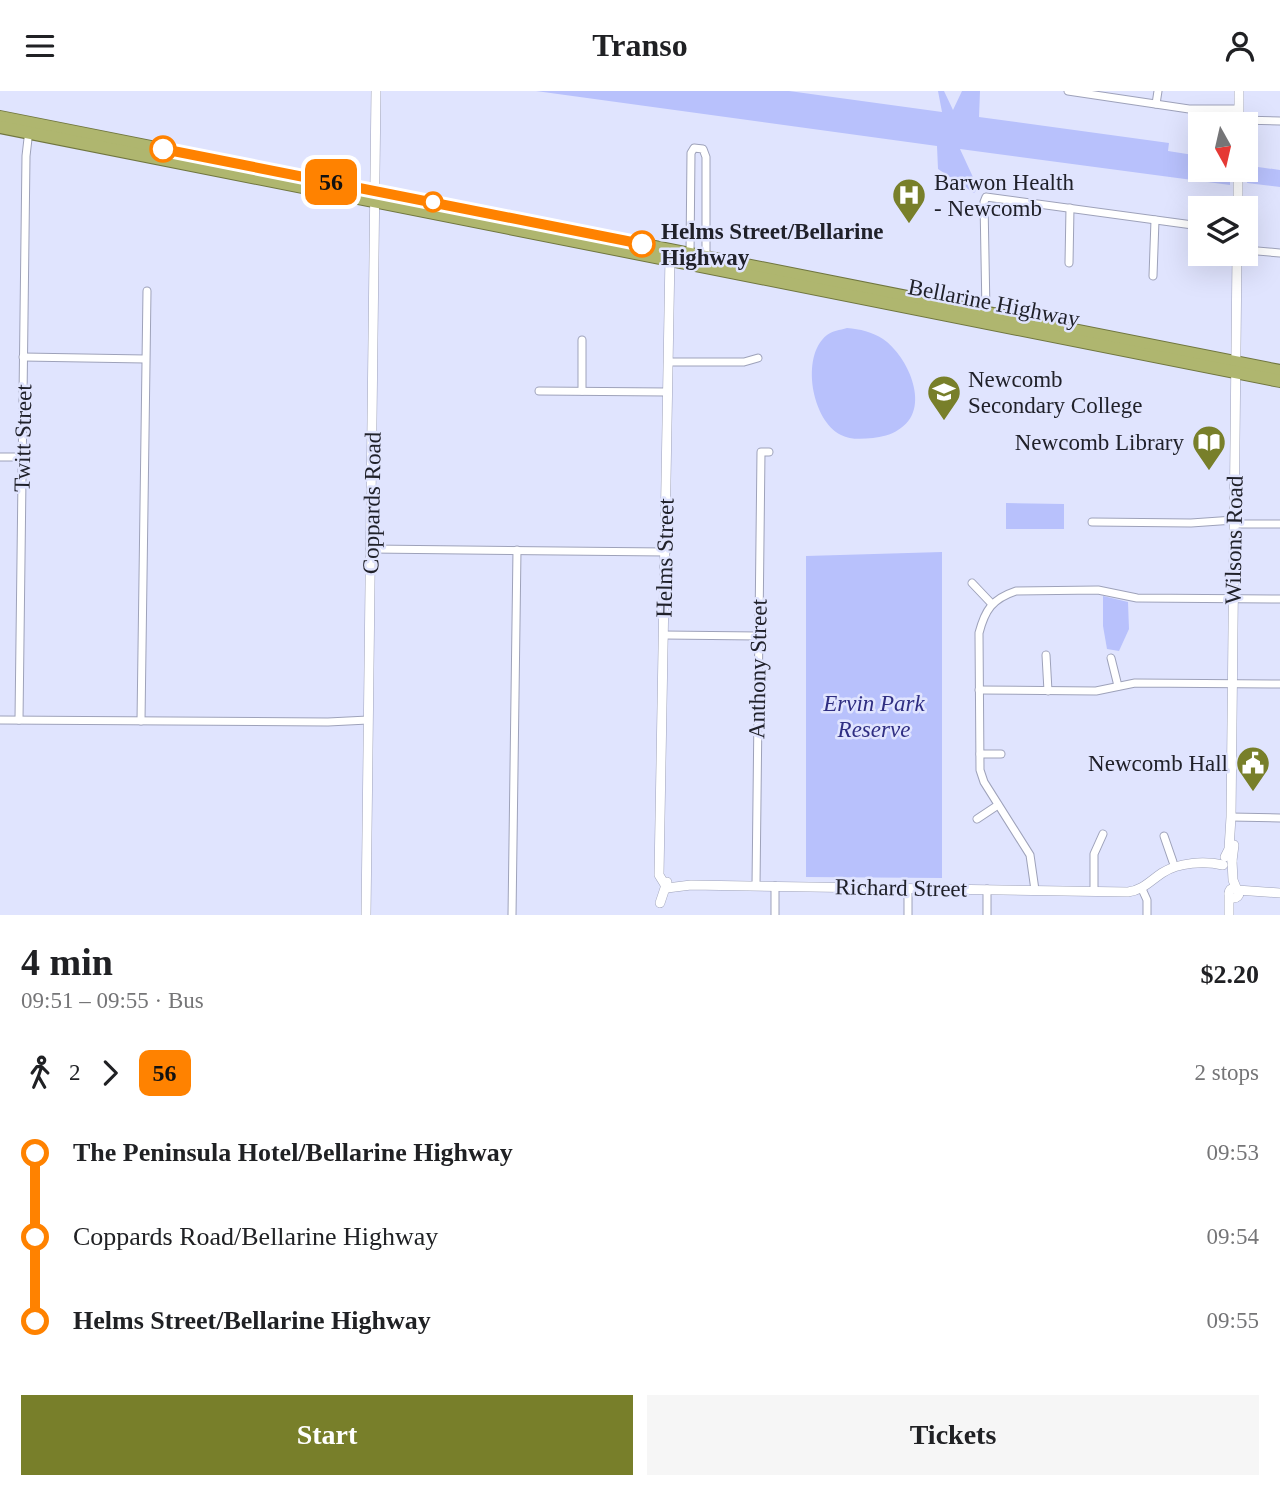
<!DOCTYPE html>
<meta charset="utf-8">
<style>
body{margin:0;font-family:"Times New Roman",serif;background:#f6f6f6;color:#202124;height:100vh;display:flex;flex-direction:column;font-size:26px;white-space:nowrap}
*{box-sizing:border-box;margin:0}
p{font-size:23px;color:#757577}
.icon{flex:none;width:38px;height:38px;fill:none;stroke:currentColor;stroke-width:2;stroke-linecap:round;stroke-linejoin:round}
.map{position:relative;height:824px;overflow:hidden}
.side{display:flex;flex-direction:column;background:#fff;flex:1}
.side>*{flex:none}
.badge{padding:0 14px;border-radius:10px;font-size:24px;line-height:46px}
.needle{width:46px;rotate:172deg}
.tools{position:absolute;left:1188px;top:21px;display:grid;gap:14px}
.tools a{display:grid;place-items:center;width:70px;height:70px;border-radius:0px;background:#fff;box-shadow:0 7px 28px #0002;font-size:35px}
.map>.badge{position:absolute;translate:-50% -50%;box-shadow:0 0 0 4px #fff}
.legs{display:flex;align-items:center;gap:10px;height:77px;padding:0 21px;font-size:23px}
.legs p{margin-inline-start:auto}
.overview{display:flex;align-items:center;justify-content:space-between;height:119px;padding:0 21px}
h1{font-size:38px;font-weight:600;line-height:52px}
.primary-button{display:flex;gap:14px;margin-top:auto;padding:14px 21px}
.primary-button a{flex:1;height:80px;border-radius:0px;background:#787f2a;color:#fff;font-size:28px;font-weight:600;line-height:80px;text-align:center}
.primary-button a+a{background:#f6f6f6;color:#202124}
ul{padding:0 21px;list-style:none}
li{display:flex;align-items:center;gap:24px;height:84px;font-size:26px}
li i{display:grid;place-items:center;width:10px;height:100%;margin:0 9px;background:currentColor}
li i::after{content:'';width:18px;height:18px;margin:-9px;border:5px solid;border-radius:50%;background:#fff}
li p{margin-inline-start:auto}
li:first-child i{background:linear-gradient(#0000 50%,currentColor 0)}
li:last-child i{background:linear-gradient(currentColor 50%,#0000 0)}
header{display:flex;justify-content:space-between;align-items:center;height:91px;padding:0 21px;background:#fff;font-size:32px;font-weight:600}
.map>svg:first-child{display:block}
.green{fill:#b8c1fc}
.lines{fill:none;stroke-linecap:round;stroke-linejoin:round}
.minor-casing{stroke:#9ea2ba;stroke-width:9}
.tertiary-casing{stroke:#9ea2ba;stroke-width:10}
.trunk-casing{stroke:#70763f;stroke-width:14}
.minor{stroke:#fff;stroke-width:7}
.tertiary{stroke:#fff;stroke-width:9}
.trunk{stroke:#afb66f;stroke-width:12}
.line-1-casing{stroke:#fff;stroke-width:16}
.line-1{stroke:#ff8200;stroke-width:10}
.stop-1-dot{fill:#fff;stroke:#ff8200;stroke-width:3.5}
.labels{text-anchor:middle;dominant-baseline:central;stroke-width:5;stroke-linejoin:round;paint-order:stroke}
.poi-label{font-size:23px;fill:#20212a;stroke:#e0e4fe;text-anchor:start}
.stop-label{font-size:23px;font-weight:bold;fill:#20212a;stroke:#e0e4fe;text-anchor:start}
.street-label{font-size:23px;fill:#20212a;stroke:#e0e4fe}
.park-label{font-size:23px;font-style:italic;fill:#2f2e82;stroke:#e0e4fe}
</style>
<header><svg class="icon" aria-label="menu" viewBox="0 0 24 24"><path d="M4 6h16M4 12h16M4 18h16"/></svg>Transo<svg class="icon" aria-label="person" viewBox="0 0 24 24"><circle cx="12" cy="8" r="4"/><path d="M4 21q1-7 8-7t8 7"/></svg></header>
<div class="map">
<svg width="1280" height="824" viewBox="0 0 1280 824">
<rect width="100%" height="100%" fill="#e0e4fe"/>
<g class="green">
<polygon points="536,0 789,0 942,21 938,0 944,0 953,19 962,0 980,0 979,26 1169,52 1168,60 1200,65 1200,79 1230,79 1230,94 960,58 978,97 974,102 938,78 937,55"/>
<polygon points="1251,75 1280,79 1280,96 1247,92"/>
<path d="M847 237C860 238 872 241 883 248 908 265 933 319 898 339 891 344 881 346 873 347 862 348 850 349 841 344 812 330 800 265 827 244 832 240 840 239 847 237Z"/>
<polygon points="1006,412 1064,413 1064,438 1006,438"/>
<polygon points="942,461 942,787 806,786 806,465"/>
<polygon points="1103,505 1128,511 1129,538 1119,560 1107,558 1103,535"/>
</g>
<g class="lines">
<g class="minor-casing">
<g id="minor">
<polyline points="1068,0 1189,18 1238,18"/>
<polyline points="1156,13 1158,0"/>
<polyline points="1239,29 1280,30"/>
<polyline points="1246,159 1280,162"/>
<polyline points="690,163 691,62 694,57 703,58 706,66 706,166"/>
<polyline points="1069,172 1070,117"/>
<polyline points="1153,185 1155,129"/>
<polyline points="986,221 984,111 986,106 1200,135"/>
<polyline points="23,266 145,268"/>
<polyline points="668,271 744,271 758,267"/>
<polyline points="539,300 667,301"/>
<polyline points="582,300 582,249"/>
<polyline points="0,366 22,366"/>
<polyline points="1092,431 1191,432 1234,429"/>
<polyline points="1234,433 1280,433"/>
<polyline points="371,458 666,461"/>
<polyline points="972,492 991,512"/>
<polyline points="664,544 758,545"/>
<polyline points="1046,564 1048,600"/>
<polyline points="1111,567 1118,595"/>
<polyline points="979,599 1096,600 1135,592 1280,593"/>
<polyline points="0,629 328,631 368,629"/>
<polyline points="19,629 26,65 29,39"/>
<polyline points="141,630 147,200"/>
<polyline points="980,663 1001,663"/>
<polyline points="1231,726 1280,727"/>
<polyline points="977,728 998,714"/>
<polyline points="1164,745 1173,771"/>
<polyline points="756,795 761,361 769,361"/>
<polyline points="775,795 775,824"/>
<polyline points="987,798 987,824"/>
<polyline points="1142,798 1147,809 1147,824"/>
<path d="M1035 799 1030 764 984 691 980 679 979 542C985 519 992 508 1016 500L1098 499 1137 507 1280 508"/>
<polyline points="1094,799 1094,763 1103,743"/>
<polyline points="512,824 517,459"/>
<polyline points="908,824 908,798"/>
</g>
</g>
<g class="tertiary-casing">
<g id="tertiary">
<polyline points="1239,33 1239,0"/>
<polyline points="1238,117 1238,79"/>
<polyline points="1225,766 1229,758 1231,726 1237,163"/>
<polyline points="1232,770 1234,754"/>
<polyline points="1232,770 1233,789 1237,799"/>
<polyline points="667,797 659,784 670,164"/>
<path d="M667 797 691 794 1128 801C1143 799 1150 790 1162 782 1179 771 1205 770 1223 774"/>
<circle cx="1234" cy="802" r="5"/>
<polyline points="1237,799 1280,802"/>
<polyline points="660,812 667,791"/>
<polyline points="366,824 376,0"/>
<polyline points="1229,824 1229,803"/>
</g>
</g>
<g class="trunk-casing">
<g id="trunk">
<polyline points="0,26 1280,280"/>
<polyline points="0,36 1280,290"/>
</g>
</g>
<use href="#minor" class="minor"/>
<use href="#tertiary" class="tertiary"/>
<use href="#trunk" class="trunk"/>
</g>
<g class="lines">
<g class="line-1-casing">
<polyline id="line-1" points="163,58 642,153"/>
</g>
<use href="#line-1" class="line-1"/>
</g>
<defs>
<g id="hospital-pin" transform="scale(1.75)"><path d="M0 17L-7.5 6A9.5 9.5 0 1 1 7.5 6Z" fill="#787f2a" stroke="#e0e4fe"/><path d="M-5-5h3v3.5h4V-5h3V5h-3V1.5h-4V5h-3Z" fill="#fff"/></g>
<g id="school-pin" transform="scale(1.75)"><path d="M0 17L-7.5 6A9.5 9.5 0 1 1 7.5 6Z" fill="#787f2a" stroke="#e0e4fe"/><path d="M0-5L7-2L0 1L-7-2ZM-4 1L0 2.5L4 1V4Q0 6-4 4Z" fill="#fff"/></g>
<g id="library-pin" transform="scale(1.75)"><path d="M0 17L-7.5 6A9.5 9.5 0 1 1 7.5 6Z" fill="#787f2a" stroke="#e0e4fe"/><path d="M-6-4Q-3-5.5-.7-3.5V5Q-3 3-6 4ZM6-4Q3-5.5 .7-3.5V5Q3 3 6 4Z" fill="#fff"/></g>
<g id="civic-pin" transform="scale(1.75)"><path d="M0 17L-7.5 6A9.5 9.5 0 1 1 7.5 6Z" fill="#787f2a" stroke="#e0e4fe"/><path d="M-.6-6.5H3V-4.5H.6V-3L4-1V1h2V6H-6V1h2V-1L-.6-3ZM-1.2 2.5V6h2.4V2.5Z" fill="#fff"/></g>
</defs>
<g fill-rule="evenodd">
<use href="#hospital-pin" x="909" y="104"/>
<use href="#school-pin" x="944" y="301"/>
<use href="#library-pin" x="1209" y="351"/>
<use href="#civic-pin" x="1253" y="672"/>
</g>
<g class="stop-1-dot">
<circle cx="163" cy="58" r="12"/>
<circle cx="433" cy="111" r="9"/>
<circle cx="642" cy="153" r="12"/>
</g>
<g class="labels">
<g class="poi-label">
<text x="934" y="91">Barwon Health<tspan x="934" dy="26">- Newcomb</tspan></text>
<text x="968" y="288">Newcomb<tspan x="968" dy="26">Secondary College</tspan></text>
<text x="1184" y="351" text-anchor="end">Newcomb Library</text>
<text x="1228" y="672" text-anchor="end">Newcomb Hall</text>
</g>
<g class="stop-label">
<text x="661" y="140">Helms Street/Bellarine<tspan x="661" dy="26">Highway</tspan></text>
</g>
<g class="street-label">
<text transform="translate(994 212) rotate(11)">Bellarine Highway</text>
<text transform="translate(23 347) rotate(-89)">Twitt Street</text>
<text transform="translate(372 412) rotate(-89)">Coppards Road</text>
<text transform="translate(1234 449) rotate(-89)">Wilsons Road</text>
<text transform="translate(665 467) rotate(-89)">Helms Street</text>
<text transform="translate(758 578) rotate(-89)">Anthony Street</text>
<text transform="translate(901 797) rotate(1)">Richard Street</text>
</g>
<g class="park-label">
<text x="874" y="612">Ervin Park<tspan x="874" dy="26">Reserve</tspan></text>
</g>
</g>
</svg>
<div class="tools">
<a><svg class="needle" viewBox="-14 -14 28 28"><path d="M0-13l5 13h-10z" fill="#e53935"/><path d="M0 13l5-13h-10z" fill="#757577"/></svg></a>
<a><svg class="icon" aria-label="layers" viewBox="0 0 24 24"><path d="M12 4l9 5-9 5-9-5zM3 14l9 5 9-5"/></svg></a>
</div>
<b class="badge" style="left:331px;top:91px;background:#ff8200;color:#111">56</b>
</div>
<section class="side">
<div class="overview"><div><h1>4 min</h1><p>09:51 – 09:55 · Bus</p></div><b>$2.20</b></div>
<div class="legs"><svg class="icon" aria-label="walk" viewBox="0 0 24 24"><circle cx="13" cy="4" r="2"/><path d="M13 8l-2 6 4 7M11 14l-3 7M7 12l3-4h3l4 4"/></svg>2<svg class="icon" aria-label="forward" viewBox="0 0 24 24"><path d="M9 5l7 7-7 7"/></svg><b class="badge" style="background:#ff8200;color:#111">56</b><p>2 stops</p></div>
<ul>
<li><i style="color:#ff8200"></i><b>The Peninsula Hotel/Bellarine Highway</b><p>09:53</p></li>
<li><i style="color:#ff8200"></i><span>Coppards Road/Bellarine Highway</span><p>09:54</p></li>
<li><i style="color:#ff8200"></i><b>Helms Street/Bellarine Highway</b><p>09:55</p></li>
</ul>
<div class="primary-button"><a>Start</a><a>Tickets</a></div>
</section>
